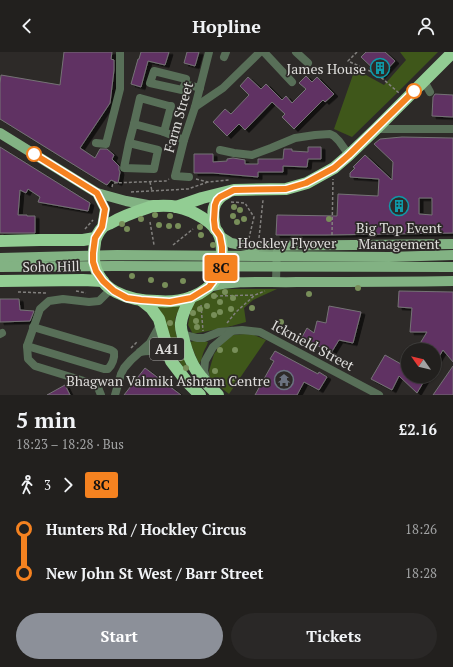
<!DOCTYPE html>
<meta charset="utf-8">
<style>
body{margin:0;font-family:"PT Serif",serif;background:#2a2827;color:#f1f3f6;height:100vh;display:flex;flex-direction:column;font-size:15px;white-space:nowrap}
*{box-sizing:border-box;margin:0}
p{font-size:13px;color:#a2a3a4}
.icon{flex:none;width:22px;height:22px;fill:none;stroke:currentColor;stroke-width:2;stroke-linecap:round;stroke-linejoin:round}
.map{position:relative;height:343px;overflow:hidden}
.details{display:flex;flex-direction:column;background:#22201e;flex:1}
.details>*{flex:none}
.badge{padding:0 8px;border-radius:3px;font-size:14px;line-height:26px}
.needle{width:26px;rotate:304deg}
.controls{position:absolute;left:401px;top:291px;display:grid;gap:8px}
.controls a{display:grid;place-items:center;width:40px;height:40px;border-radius:50%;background:#22201e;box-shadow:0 1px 3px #0004,0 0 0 1px #3f3e3c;font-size:20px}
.map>.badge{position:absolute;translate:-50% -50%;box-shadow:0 0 0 2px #fff}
.legs{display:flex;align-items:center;gap:6px;height:44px;padding:0 16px;font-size:13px}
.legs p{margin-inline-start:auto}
.head{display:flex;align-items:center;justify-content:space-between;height:68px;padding:0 16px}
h1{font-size:22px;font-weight:600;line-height:30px}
.button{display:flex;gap:8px;margin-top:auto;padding:8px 16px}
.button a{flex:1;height:46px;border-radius:24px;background:#8c9099;color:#fff;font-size:16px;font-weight:600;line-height:46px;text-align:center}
.button a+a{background:#2a2827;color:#f1f3f6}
ul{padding:0 16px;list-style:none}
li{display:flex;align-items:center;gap:14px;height:44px;font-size:15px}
li i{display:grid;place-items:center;width:6px;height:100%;margin:0 5px;background:currentColor}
li i::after{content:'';width:10px;height:10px;margin:-5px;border:3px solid;border-radius:50%;background:#22201e}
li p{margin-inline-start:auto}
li:first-child i{background:linear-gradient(#0000 50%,currentColor 0)}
li:last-child i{background:linear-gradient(currentColor 50%,#0000 0)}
header{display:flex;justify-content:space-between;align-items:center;height:52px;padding:0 16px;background:#22201e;font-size:18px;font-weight:600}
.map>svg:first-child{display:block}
.green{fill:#3f571a}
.building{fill:#613164;stroke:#757375;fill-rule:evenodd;filter:url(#shadow)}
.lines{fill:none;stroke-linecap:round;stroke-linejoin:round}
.path{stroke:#82807e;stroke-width:1.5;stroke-dasharray:3 2;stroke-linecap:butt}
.minor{stroke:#586f58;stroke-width:8}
.major{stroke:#82b283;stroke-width:10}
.highway{stroke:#92cd93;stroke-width:12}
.tree{fill:#788e59}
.line-1-casing{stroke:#fff;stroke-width:9}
.line-1{stroke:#f58220;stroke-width:6}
.stop-1-dot{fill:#fff;stroke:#f58220;stroke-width:2}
.labels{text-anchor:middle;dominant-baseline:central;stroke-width:3.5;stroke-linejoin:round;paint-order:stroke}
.shield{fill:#2d2a28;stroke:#a9a7a5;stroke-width:1}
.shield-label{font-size:13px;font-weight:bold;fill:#dedddb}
.poi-label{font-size:14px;fill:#dedddb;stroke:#2d2a28;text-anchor:end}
.street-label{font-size:14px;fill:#dedddb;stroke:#2d2a28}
</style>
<header><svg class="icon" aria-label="back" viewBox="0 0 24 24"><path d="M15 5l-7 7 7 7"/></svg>Hopline<svg class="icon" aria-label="person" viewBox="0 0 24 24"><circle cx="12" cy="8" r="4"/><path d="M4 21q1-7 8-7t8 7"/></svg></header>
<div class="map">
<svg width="453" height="343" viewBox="0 0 453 343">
<defs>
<filter id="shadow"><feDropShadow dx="4" dy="2.5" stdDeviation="0" flood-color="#0009"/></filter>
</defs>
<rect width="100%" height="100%" fill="#2d2a28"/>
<g class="green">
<polygon points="400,0 438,0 396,42 352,85 334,77 355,17 384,33 406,8"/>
<polygon points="221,237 277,237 253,248 244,256 246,270 228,275 193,282 188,273 191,256 197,247"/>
<path d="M182 252C180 257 176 262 175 267 173 281 183 304 188 318H185L173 299 158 255Z"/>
<polygon points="245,282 254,283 266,288 229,342 210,327 209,319 214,302 223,290 233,283"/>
<path d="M194 289H204L208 290C207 294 205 296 204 299 202 304 202 308 199 312L190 290Z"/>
</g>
<g class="building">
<polygon points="64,0 112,0 111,7 114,8 114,18 110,51 80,96 95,106 100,97 107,97 114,103 112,107 119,114 119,118 120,120 118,131 111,128 107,133 105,132 0,67 0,31 1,23 60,33"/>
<polygon points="141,0 169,0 165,13 148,9 141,35 131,32 138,7 139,7"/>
<polygon points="187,0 199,0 195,14 184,11"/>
<polygon points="366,0 385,0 395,9 381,24 361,5"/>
<polygon points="306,24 312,30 317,25 334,42 325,50 323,48 294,77 282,65 285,62 272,50 245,78 239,72 227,84 213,70 225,57 231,62 249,43 240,34 248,25 261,37 266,32 282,48 286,44 292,51 306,37 299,31"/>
<polygon points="435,42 453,43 453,65 432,64 433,45"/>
<path d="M402 85 453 86V181L325 183H276L277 163 337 164 338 142 378 144 379 127 350 125V121L355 116 353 115 365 103 392 128 393 110 374 92 380 87ZM419 146H432V163L419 162Z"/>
<polygon points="0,95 90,151 88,159 38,150 40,145 28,137 26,141 20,138 18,163 27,163 27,164 35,164 35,181 0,181"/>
<polygon points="308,95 321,95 321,107 308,107 307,115 283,114 283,120 258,120 258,125 213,121 194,121 194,102 213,102 213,110 227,109 227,107 233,106 245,108 245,112 258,112 258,107 283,107 284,97 292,97 292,99 308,100"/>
<polygon points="399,239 453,240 453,310 443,298 434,313 434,298 416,298 427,280 410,280 412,256 398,255"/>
<polygon points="0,247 19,247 20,258 34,259 30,269 0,270"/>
<polygon points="329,254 361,260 353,291 339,288 331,301 302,285 307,276 314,281 317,269 326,271"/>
<polygon points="275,299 318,322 319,320 327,325 319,338 304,330 297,343 255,343 274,309 270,307"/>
<polygon points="385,303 408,316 408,324 427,324 417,341 399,324 392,338 371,327"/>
<polygon points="453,314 453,343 433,343"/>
<polygon points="145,316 181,343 124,343"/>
<polygon points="65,333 70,343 47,343"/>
</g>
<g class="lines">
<g class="path">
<polyline points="357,0 348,9 372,20 383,27 399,41"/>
<polyline points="196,127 208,130 229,128"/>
<polyline points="150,130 152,139"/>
<polyline points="112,135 113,131 166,129 169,127"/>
<polyline points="131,140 188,137 208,130"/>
<polyline points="231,150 245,151 250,159 254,165 249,186"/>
<polyline points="150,170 154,193"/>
<polyline points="85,177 93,168"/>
<polyline points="332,183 333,127"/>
<polyline points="259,186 263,148"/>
<polyline points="173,193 193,177"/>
<polyline points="76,239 86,241"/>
<polyline points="18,240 46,241"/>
<polyline points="215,244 255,243"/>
<polyline points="201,253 203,279"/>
<polyline points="227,271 236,260 255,243 265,239"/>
<polyline points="131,296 137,290"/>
</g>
<g class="minor">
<polyline points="264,0 292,30"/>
<polyline points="296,0 308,11"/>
<polyline points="224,5 226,0"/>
<polyline points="424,29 430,40"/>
<polyline points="185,32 186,27 154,19 150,31 182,38 185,32 200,36"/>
<polyline points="195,55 223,36 260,0"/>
<polyline points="134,72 140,46 169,54 171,54 164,80"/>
<polyline points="376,77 453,77"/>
<polyline points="96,91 106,92 120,37 120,0"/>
<polyline points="129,91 158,98 154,117 124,116 129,91 134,72 164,80 184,88"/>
<polyline points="220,98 234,101 252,103 271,96 295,86 315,83 330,82 334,84 339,89 349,103"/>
<polyline points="189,125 175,124 184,88 195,55 209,0"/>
<polyline points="276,230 277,193"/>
<polyline points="0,282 2,281"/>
<polyline points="182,282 197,286 204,286 219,280 242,278 260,280 379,343"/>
<path d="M27 294 104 317H108C112 313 115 306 114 300L111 298 33 275"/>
<path d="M140 300C156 297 159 301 171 309"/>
<polyline points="207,329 204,319 205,309 213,295 232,279"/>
<polyline points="101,343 97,333 35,314 28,307 27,294 40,257 49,249 63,247 89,250 99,249 111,237"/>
<polyline points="115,343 121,322 124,316 131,308 150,291 160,273"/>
</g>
<g class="major">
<polyline points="0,81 97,141 126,149 153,154"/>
<polyline points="97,141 105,157 102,175"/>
<polyline points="220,184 231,191 247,194 453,192"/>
<polyline points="0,206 117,203 389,205 453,203"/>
<polyline points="0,215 114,214 453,215"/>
<path d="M209 235C238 227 268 231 297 230 349 230 401 230 453 229"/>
</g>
<g class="highway">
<path d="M153 154C160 154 169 153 177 155 192 158 215 170 220 185 222 191 222 197 222 203 222 210 222 218 218 224 205 245 180 251 157 249 142 249 129 247 116 240 112 238 109 236 106 233 94 220 92 208 95 191 95 186 99 179 103 175 105 173 108 172 111 171 124 163 138 159 153 154Z"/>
<polyline points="176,155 202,146 234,138 286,137 307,131 334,116 349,103 376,77 453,0"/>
<path d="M215 177C212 161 211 149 227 141"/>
<polyline points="0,189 40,188 83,188 95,186"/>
<polyline points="0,229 83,228 103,229"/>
<path d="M191 245C187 254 182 261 181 271 180 277 183 283 184 289 191 315 199 324 218 343"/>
<polyline points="141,248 151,256 159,267 171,309 187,330 200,343"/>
</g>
</g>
<g class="tree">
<circle cx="234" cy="155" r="3"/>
<circle cx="240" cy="158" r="3"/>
<circle cx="155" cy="163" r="3"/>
<circle cx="170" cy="164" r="3"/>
<circle cx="233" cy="164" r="3"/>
<circle cx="141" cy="167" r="3"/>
<circle cx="244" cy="167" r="3"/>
<circle cx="329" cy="167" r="3"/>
<circle cx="237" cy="170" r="3"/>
<circle cx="122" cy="172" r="3"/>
<circle cx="159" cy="173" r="3"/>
<circle cx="169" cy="174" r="3"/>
<circle cx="178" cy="174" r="3"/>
<circle cx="200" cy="175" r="3"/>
<circle cx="127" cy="177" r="3"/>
<circle cx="201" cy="183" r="3"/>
<circle cx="213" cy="193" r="3"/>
<circle cx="132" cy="224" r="3"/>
<circle cx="151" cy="228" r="3"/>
<circle cx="183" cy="229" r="3"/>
<circle cx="165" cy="233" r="3"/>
<circle cx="358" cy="236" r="3"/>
<circle cx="225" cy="240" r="3"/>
<circle cx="309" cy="242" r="3"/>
<circle cx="214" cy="244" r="3"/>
<circle cx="233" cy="246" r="3"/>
<circle cx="220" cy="250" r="3"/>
<circle cx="207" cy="254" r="3"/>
<circle cx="252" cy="256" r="3"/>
<circle cx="200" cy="257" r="3"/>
<circle cx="231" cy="257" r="3"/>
<circle cx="220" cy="260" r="3"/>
<circle cx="193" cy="261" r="3"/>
<circle cx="214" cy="263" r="3"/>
<circle cx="196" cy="269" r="3"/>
<circle cx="281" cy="270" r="3"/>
<circle cx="170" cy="271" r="3"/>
<circle cx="197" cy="275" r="3"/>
<circle cx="220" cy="298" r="3"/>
<circle cx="235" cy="298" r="3"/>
<circle cx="181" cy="306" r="3"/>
<circle cx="186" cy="316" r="3"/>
<circle cx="215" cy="319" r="3"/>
<circle cx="233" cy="326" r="3"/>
</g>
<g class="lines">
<g class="line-1-casing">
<polyline id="line-1" points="34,102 97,141 105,157 102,175 95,186 93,201 93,210 96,219 103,229 114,239 127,246 141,248 170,250 191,246 209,235 218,223 222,211 222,195 220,184 215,177 214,168 215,153 217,148 220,145 234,138 286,137 306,131 334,116 349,103 414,39"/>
</g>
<use href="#line-1" class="line-1"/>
</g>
<defs>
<g id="building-ring" transform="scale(1)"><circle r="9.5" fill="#2d2a28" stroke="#0f9aa8" stroke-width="1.5"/><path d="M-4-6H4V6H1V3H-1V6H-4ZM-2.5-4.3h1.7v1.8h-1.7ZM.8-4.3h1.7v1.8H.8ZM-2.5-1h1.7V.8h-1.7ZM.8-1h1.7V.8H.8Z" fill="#0f9aa8"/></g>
<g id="temple-ring" transform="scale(1)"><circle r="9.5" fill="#2d2a28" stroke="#6b7280" stroke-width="1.5"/><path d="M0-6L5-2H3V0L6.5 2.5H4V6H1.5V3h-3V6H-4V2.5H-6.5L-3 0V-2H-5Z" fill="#6b7280"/></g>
</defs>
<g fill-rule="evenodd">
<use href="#building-ring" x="380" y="16"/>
<use href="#building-ring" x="399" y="154"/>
<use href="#temple-ring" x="284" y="328"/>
</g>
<g class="stop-1-dot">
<circle cx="414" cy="39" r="7"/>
<circle cx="34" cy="102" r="7"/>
</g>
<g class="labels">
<rect class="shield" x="150" y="286" width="34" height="22" rx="3"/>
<g class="shield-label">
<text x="167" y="297">A41</text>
</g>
<g class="poi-label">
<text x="366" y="16">James House</text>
<text x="399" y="175" text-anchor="middle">Big Top Event<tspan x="399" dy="16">Management</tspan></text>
<text x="270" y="328">Bhagwan Valmiki Ashram Centre</text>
</g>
<g class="street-label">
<text transform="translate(178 65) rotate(-74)">Farm Street</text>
<text x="287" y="190">Hockley Flyover</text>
<text transform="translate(51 214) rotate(-1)">Soho Hill</text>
<text transform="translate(313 293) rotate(28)">Icknield Street</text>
</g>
</g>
</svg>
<div class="controls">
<a><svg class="needle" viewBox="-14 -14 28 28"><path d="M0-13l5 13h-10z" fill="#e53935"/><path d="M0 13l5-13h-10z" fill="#a2a3a4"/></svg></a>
</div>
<b class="badge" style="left:221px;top:216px;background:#f58220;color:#111">8C</b>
</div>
<section class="details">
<div class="head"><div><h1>5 min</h1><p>18:23 – 18:28 · Bus</p></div><b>£2.16</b></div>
<div class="legs"><svg class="icon" aria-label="walk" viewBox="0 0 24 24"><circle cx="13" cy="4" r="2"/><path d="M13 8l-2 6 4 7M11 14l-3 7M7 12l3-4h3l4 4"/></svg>3<svg class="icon" aria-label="forward" viewBox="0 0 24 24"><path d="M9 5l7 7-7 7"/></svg><b class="badge" style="background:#f58220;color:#111">8C</b></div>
<ul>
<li><i style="color:#f58220"></i><b>Hunters Rd / Hockley Circus</b><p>18:26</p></li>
<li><i style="color:#f58220"></i><b>New John St West / Barr Street</b><p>18:28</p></li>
</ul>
<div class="button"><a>Start</a><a>Tickets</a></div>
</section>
